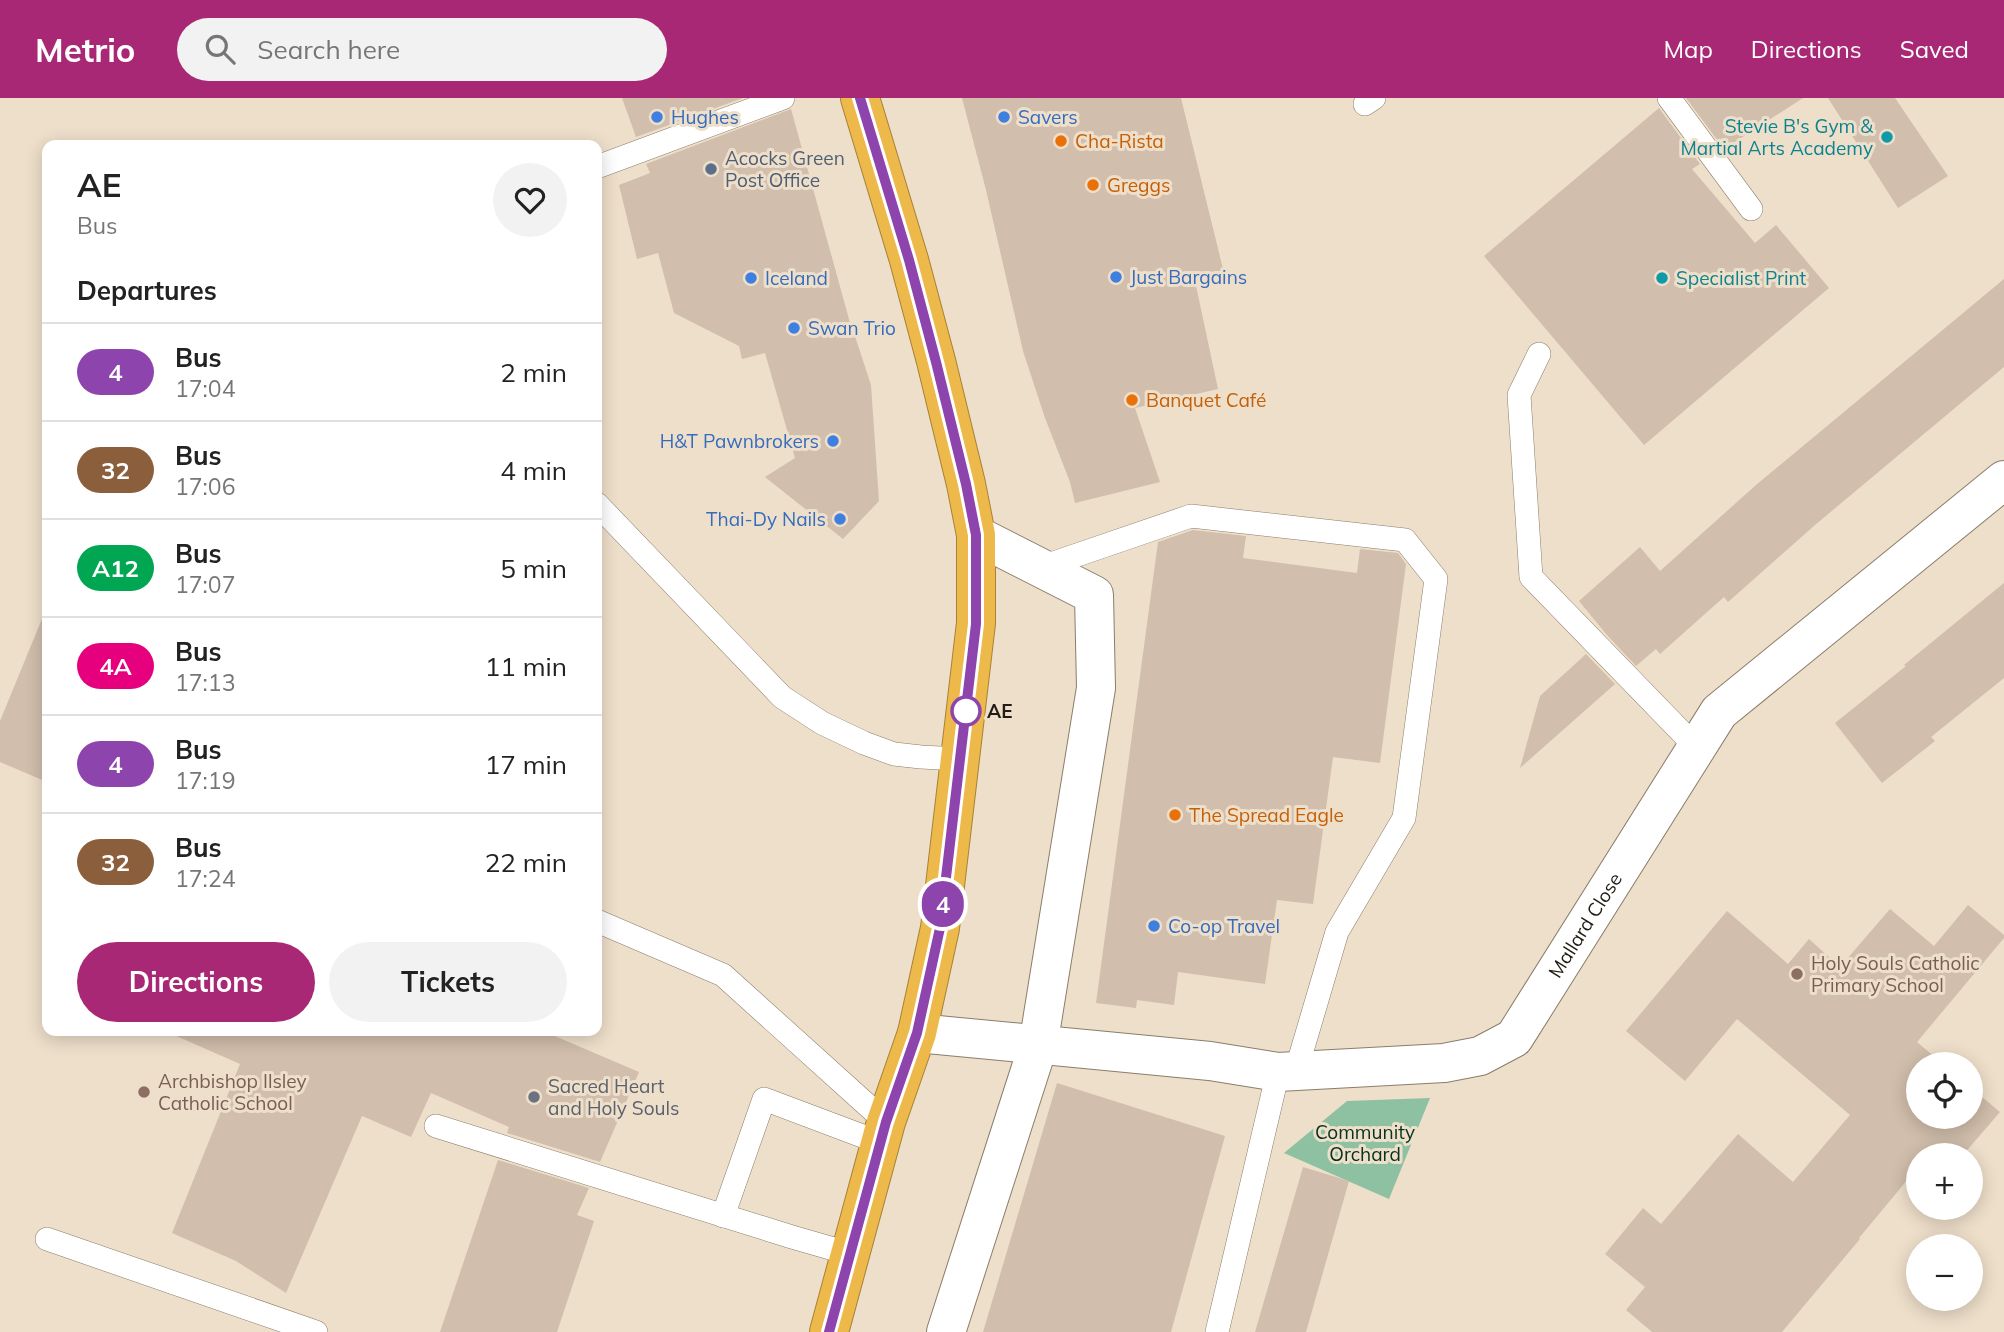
<!DOCTYPE html>
<meta charset="utf-8">
<style>
body{margin:0;font-family:Mulish,sans-serif;background:#f2f2f2;color:#222;height:100vh;display:flex;flex-direction:column;font-size:26px;white-space:nowrap}
*{box-sizing:border-box;margin:0}
p{font-size:23px;color:#767676}
.icon{flex:none;width:38px;height:38px;fill:none;stroke:currentColor;stroke-width:2;stroke-linecap:round;stroke-linejoin:round}
.map{position:relative;flex:1;overflow:hidden}
.details{position:absolute;left:42px;top:42px;width:560px;height:896px;display:flex;flex-direction:column;background:#fff;border-radius:14px;box-shadow:0 4px 18px #0003}
.details>*{flex:none}
.badge{padding:0 14px;border-radius:23px;font-size:24px;line-height:46px}
.controls{position:absolute;left:1906px;top:954px;display:grid;gap:14px}
.controls a{display:grid;place-items:center;width:77px;height:77px;border-radius:50%;background:#fff;box-shadow:0 4px 18px #0003;font-size:35px}
.map>.badge{position:absolute;translate:-50% -50%;box-shadow:0 0 0 4px #fff}
h2{padding:0 35px;font-size:26px;line-height:63px}
.round{display:grid;place-items:center;flex:none;width:74px;height:74px;border-radius:37px;background:#f2f2f2}
.headline{display:flex;align-items:center;justify-content:space-between;height:119px;padding:0 35px}
h1{font-size:33px;font-weight:700;line-height:52px}
.button{display:flex;gap:14px;margin-top:auto;padding:14px 35px}
.button a{flex:1;height:80px;border-radius:42px;background:#a92875;color:#fff;font-size:28px;font-weight:700;line-height:80px;text-align:center}
.button a+a{background:#f2f2f2;color:#222}
ul{padding:0;list-style:none}
li{display:flex;align-items:center;gap:21px;height:98px;padding:0 35px;border-top:2px solid #e0e0e0}
li div{flex:1}
li b{display:block;font-size:26px}
li em{font-style:normal}
li .badge{min-width:77px;font-weight:700;text-align:center}
header{display:flex;align-items:center;gap:42px;box-sizing:border-box;height:98px;padding:0 35px;background:#a92875;color:#fff}
header strong{font-size:33px}
nav{display:flex;gap:38px;margin-inline-start:auto;font-size:24px}
.search{width:490px;height:63px;background:#f2f2f2;display:flex;align-items:center;gap:18px;box-sizing:border-box;padding:0 24px;border-radius:38px;color:#767676;font-size:26px}
.map>svg:first-child{display:block}
.green{fill:#8ec1a2}
.building{fill:#d1beac}
.lines{fill:none;stroke-linecap:round;stroke-linejoin:round}
.lane-casing{stroke:#8a7d6a;stroke-width:24}
.street-casing{stroke:#8a7d6a;stroke-width:40}
.highway-casing{stroke:#a68237;stroke-width:40}
.lane{stroke:#fff;stroke-width:23}
.street{stroke:#fff;stroke-width:38}
.highway{stroke:#edb94a;stroke-width:38}
.line-casing{stroke:#fff;stroke-width:16}
.line{stroke:#8e44ad;stroke-width:10}
.shop-dot{fill:#3f7fe0;stroke:#eedfca;stroke-width:2.5}
.culture-dot{fill:#0f9aa8;stroke:#eedfca;stroke-width:2.5}
.food-dot{fill:#e8710a;stroke:#eedfca;stroke-width:2.5}
.service-dot{fill:#5c6f8a;stroke:#eedfca;stroke-width:2.5}
.stop-dot{fill:#fff;stroke:#8e44ad;stroke-width:3.5}
.education-dot{fill:#8d6e63;stroke:#eedfca;stroke-width:2.5}
.worship-dot{fill:#6b7280;stroke:#eedfca;stroke-width:2.5}
.labels{text-anchor:middle;dominant-baseline:central;stroke-width:6;stroke-linejoin:round;paint-order:stroke}
.shop-label{font-size:19px;fill:#366cbe;stroke:#eedfca;text-anchor:start}
.culture-label{font-size:19px;fill:#0d838f;stroke:#eedfca;text-anchor:end}
.food-label{font-size:19px;fill:#c56008;stroke:#eedfca;text-anchor:start}
.service-label{font-size:19px;fill:#4e5e75;stroke:#eedfca;text-anchor:start}
.stop-label{font-size:19px;font-weight:bold;fill:#211c14;stroke:#eedfca;text-anchor:start}
.street-label{font-size:19px;fill:#211c14;stroke:#eedfca}
.education-label{font-size:19px;fill:#785e54;stroke:#eedfca;text-anchor:start}
.worship-label{font-size:19px;fill:#5b616d;stroke:#eedfca;text-anchor:start}
.park-label{font-size:19px;fill:#07321d;stroke:#eedfca}
</style>
<header>
<strong>Metrio</strong>
<div class="search"><svg class="icon" aria-label="search" viewBox="0 0 24 24"><circle cx="10" cy="10" r="6"/><path d="M15 15l6 6"/></svg>Search here</div>
<nav><a>Map</a><a>Directions</a><a>Saved</a></nav>
</header>
<div class="map">
<svg width="2004" height="1234" viewBox="0 0 2004 1234">
<rect width="100%" height="100%" fill="#eedfca"/>
<polygon class="green" points="1430,1000 1389,1101 1284,1055 1347,1003"/>
<g class="building">
<polygon points="622,0 743,0 636,39"/>
<polygon points="962,0 1181,0 1224,175 1195,183 1218,291 1135,310 1160,384 1075,405 1070,384 1045,320 1023,253 986,92"/>
<polygon points="1686,0 1803,0 1724,51"/>
<polygon points="1828,0 1895,0 1948,78 1898,110"/>
<polygon points="1659,10 1700,66 1692,71 1755,145 1776,127 1829,190 1644,347 1484,158"/>
<polygon points="791,11 852,232 853,232 871,287 879,403 843,441 765,379 795,360 765,255 742,261 739,248 674,215 658,155 637,161 619,87 650,75 646,66"/>
<polygon points="2004,181 2004,269 1815,427 1728,504 1724,499 1660,556 1656,551 1636,568 1607,537 1579,503 1640,449 1660,473 1756,387"/>
<polygon points="1193,432 1246,438 1243,460 1357,475 1360,451 1398,455 1406,466 1380,665 1333,659 1313,806 1277,802 1265,886 1178,874 1174,907 1137,902 1136,910 1096,905 1158,444"/>
<polygon points="2004,485 2004,580 1931,639 1935,643 1882,685 1835,625 1906,568 1904,567"/>
<polygon points="46,511 47,511 47,684 0,664 0,623"/>
<polygon points="1586,556 1615,586 1520,670 1540,598"/>
<polygon points="1968,807 2004,837 2004,840 1917,944 1943,966 1918,966 1918,1018 1970,1018 1970,989 2000,1014 1963,1057 1918,1057 1918,1069 1859,1140 1860,1141 1782,1234 1652,1234 1626,1212 1645,1189 1605,1156 1643,1110 1661,1126 1738,1036 1793,1084 1850,1017 1737,921 1685,983 1626,933 1727,813 1788,866 1809,841 1840,869 1890,811 1934,848"/>
<polygon points="165,933 543,933 639,974 600,1064 507,1035 509,1029 431,995 411,1039 362,1018 286,1195 236,1163 172,1135 240,966"/>
<polygon points="1057,985 1225,1038 1171,1234 983,1234"/>
<polygon points="498,1062 589,1090 577,1117 594,1123 557,1234 440,1234"/>
<polygon points="1303,1069 1349,1083 1306,1234 1255,1234"/>
</g>
<g class="lines">
<g class="lane-casing">
<g id="lane">
<polyline points="1669,0 1751,111"/>
<polyline points="1365,6 1374,0"/>
<polyline points="597,69 783,0"/>
<polyline points="1539,256 1519,297 1531,479 1697,650"/>
<polyline points="597,406 782,599 822,625 864,645 894,656 921,659 960,661"/>
<polyline points="1042,469 1191,418 1405,442 1436,481 1404,720 1337,834 1296,973"/>
<polyline points="597,823 723,877 886,1024"/>
<polyline points="436,1028 792,1139 851,1156"/>
<polyline points="723,1118 764,1001 881,1045"/>
<polyline points="47,1141 316,1234"/>
<polyline points="1217,1234 1278,974"/>
</g>
</g>
<g class="street-casing">
<g id="street">
<path id="s1" d="M917 935 1210 963 1278 974 1444 965 1480 958 1514 940 1719 614 2004 382"/>
<polyline points="946,1234 1038,948 1096,590 1094,497 976,437"/>
</g>
</g>
<g class="highway-casing">
<polyline id="highway" points="829,1234 886,1024 917,935 940,830 976,525 976,437 966,386 936,263 909,162 860,0"/>
</g>
<use href="#lane" class="lane"/>
<use href="#street" class="street"/>
<use href="#highway" class="highway"/>
</g>
<g class="lines">
<g class="line-casing">
<polyline id="line" points="829,1234 886,1024 917,935 940,830 976,526 976,437 966,386 936,264 909,162 860,0"/>
</g>
<use href="#line" class="line"/>
</g>
<g class="shop-dot">
<circle cx="657" cy="19" r="7"/>
<circle cx="1004" cy="19" r="7"/>
<circle cx="1116" cy="179" r="7"/>
<circle cx="751" cy="180" r="7"/>
<circle cx="794" cy="230" r="7"/>
<circle cx="833" cy="343" r="7"/>
<circle cx="840" cy="421" r="7"/>
<circle cx="1154" cy="828" r="7"/>
</g>
<g class="culture-dot">
<circle cx="1887" cy="39" r="7"/>
<circle cx="1662" cy="180" r="7"/>
</g>
<g class="food-dot">
<circle cx="1061" cy="43" r="7"/>
<circle cx="1093" cy="87" r="7"/>
<circle cx="1132" cy="302" r="7"/>
<circle cx="1175" cy="717" r="7"/>
</g>
<circle class="service-dot" cx="711" cy="71" r="7"/>
<circle class="stop-dot" cx="966" cy="613" r="14"/>
<g class="education-dot">
<circle cx="1797" cy="876" r="7"/>
<circle cx="144" cy="994" r="7"/>
</g>
<circle class="worship-dot" cx="534" cy="999" r="7"/>
<g class="labels">
<g class="shop-label">
<text x="671" y="19">Hughes</text>
<text x="1018" y="19">Savers</text>
<text x="1130" y="179">Just Bargains</text>
<text x="765" y="180">Iceland</text>
<text x="808" y="230">Swan Trio</text>
<text x="819" y="343" text-anchor="end">H&amp;T Pawnbrokers</text>
<text x="826" y="421" text-anchor="end">Thai-Dy Nails</text>
<text x="1168" y="828">Co-op Travel</text>
</g>
<g class="culture-label">
<text x="1873" y="28">Stevie B's Gym &amp;<tspan x="1873" dy="22">Martial Arts Academy</tspan></text>
<text x="1676" y="180" text-anchor="start">Specialist Print</text>
</g>
<g class="food-label">
<text x="1075" y="43">Cha-Rista</text>
<text x="1107" y="87">Greggs</text>
<text x="1146" y="302">Banquet Café</text>
<text x="1189" y="717">The Spread Eagle</text>
</g>
<g class="service-label">
<text x="725" y="60">Acocks Green<tspan x="725" dy="22">Post Office</tspan></text>
</g>
<g class="stop-label">
<text x="987" y="613">AE</text>
</g>
<g class="street-label">
<text stroke="none"><textPath href="#s1" startOffset="738">Mallard Close</textPath></text>
</g>
<g class="education-label">
<text x="1811" y="865">Holy Souls Catholic<tspan x="1811" dy="22">Primary School</tspan></text>
<text x="158" y="983">Archbishop Ilsley<tspan x="158" dy="22">Catholic School</tspan></text>
</g>
<g class="worship-label">
<text x="548" y="988">Sacred Heart<tspan x="548" dy="22">and Holy Souls</tspan></text>
</g>
<g class="park-label">
<text x="1365" y="1034">Community<tspan x="1365" dy="22">Orchard</tspan></text>
</g>
</g>
</svg>
<div class="controls">
<a><svg class="icon" aria-label="locate" viewBox="0 0 24 24"><circle cx="12" cy="12" r="6"/><path d="M12 2v4M12 18v4M2 12h4M18 12h4"/></svg></a>
<a>+</a>
<a>−</a>
</div>
<b class="badge" style="left:943px;top:806px;background:#8e44ad;color:#fff">4</b>
<section class="details">
<div class="headline"><div><h1>AE</h1><p>Bus</p></div><a class="round"><svg class="icon" aria-label="heart" viewBox="0 0 24 24"><path d="M12 20l-8-8c-3-5 5-10 8-4 3-6 11-1 8 4z"/></svg></a></div>
<h2>Departures</h2>
<ul>
<li><span class="badge" style="background:#8e44ad;color:#fff">4</span><div><b>Bus</b><p>17:04</p></div><em>2 min</em></li>
<li><span class="badge" style="background:#8b5e3c;color:#fff">32</span><div><b>Bus</b><p>17:06</p></div><em>4 min</em></li>
<li><span class="badge" style="background:#00a651;color:#fff">A12</span><div><b>Bus</b><p>17:07</p></div><em>5 min</em></li>
<li><span class="badge" style="background:#e6007e;color:#fff">4A</span><div><b>Bus</b><p>17:13</p></div><em>11 min</em></li>
<li><span class="badge" style="background:#8e44ad;color:#fff">4</span><div><b>Bus</b><p>17:19</p></div><em>17 min</em></li>
<li><span class="badge" style="background:#8b5e3c;color:#fff">32</span><div><b>Bus</b><p>17:24</p></div><em>22 min</em></li>
</ul>
<div class="button"><a>Directions</a><a>Tickets</a></div>
</section>
</div>
